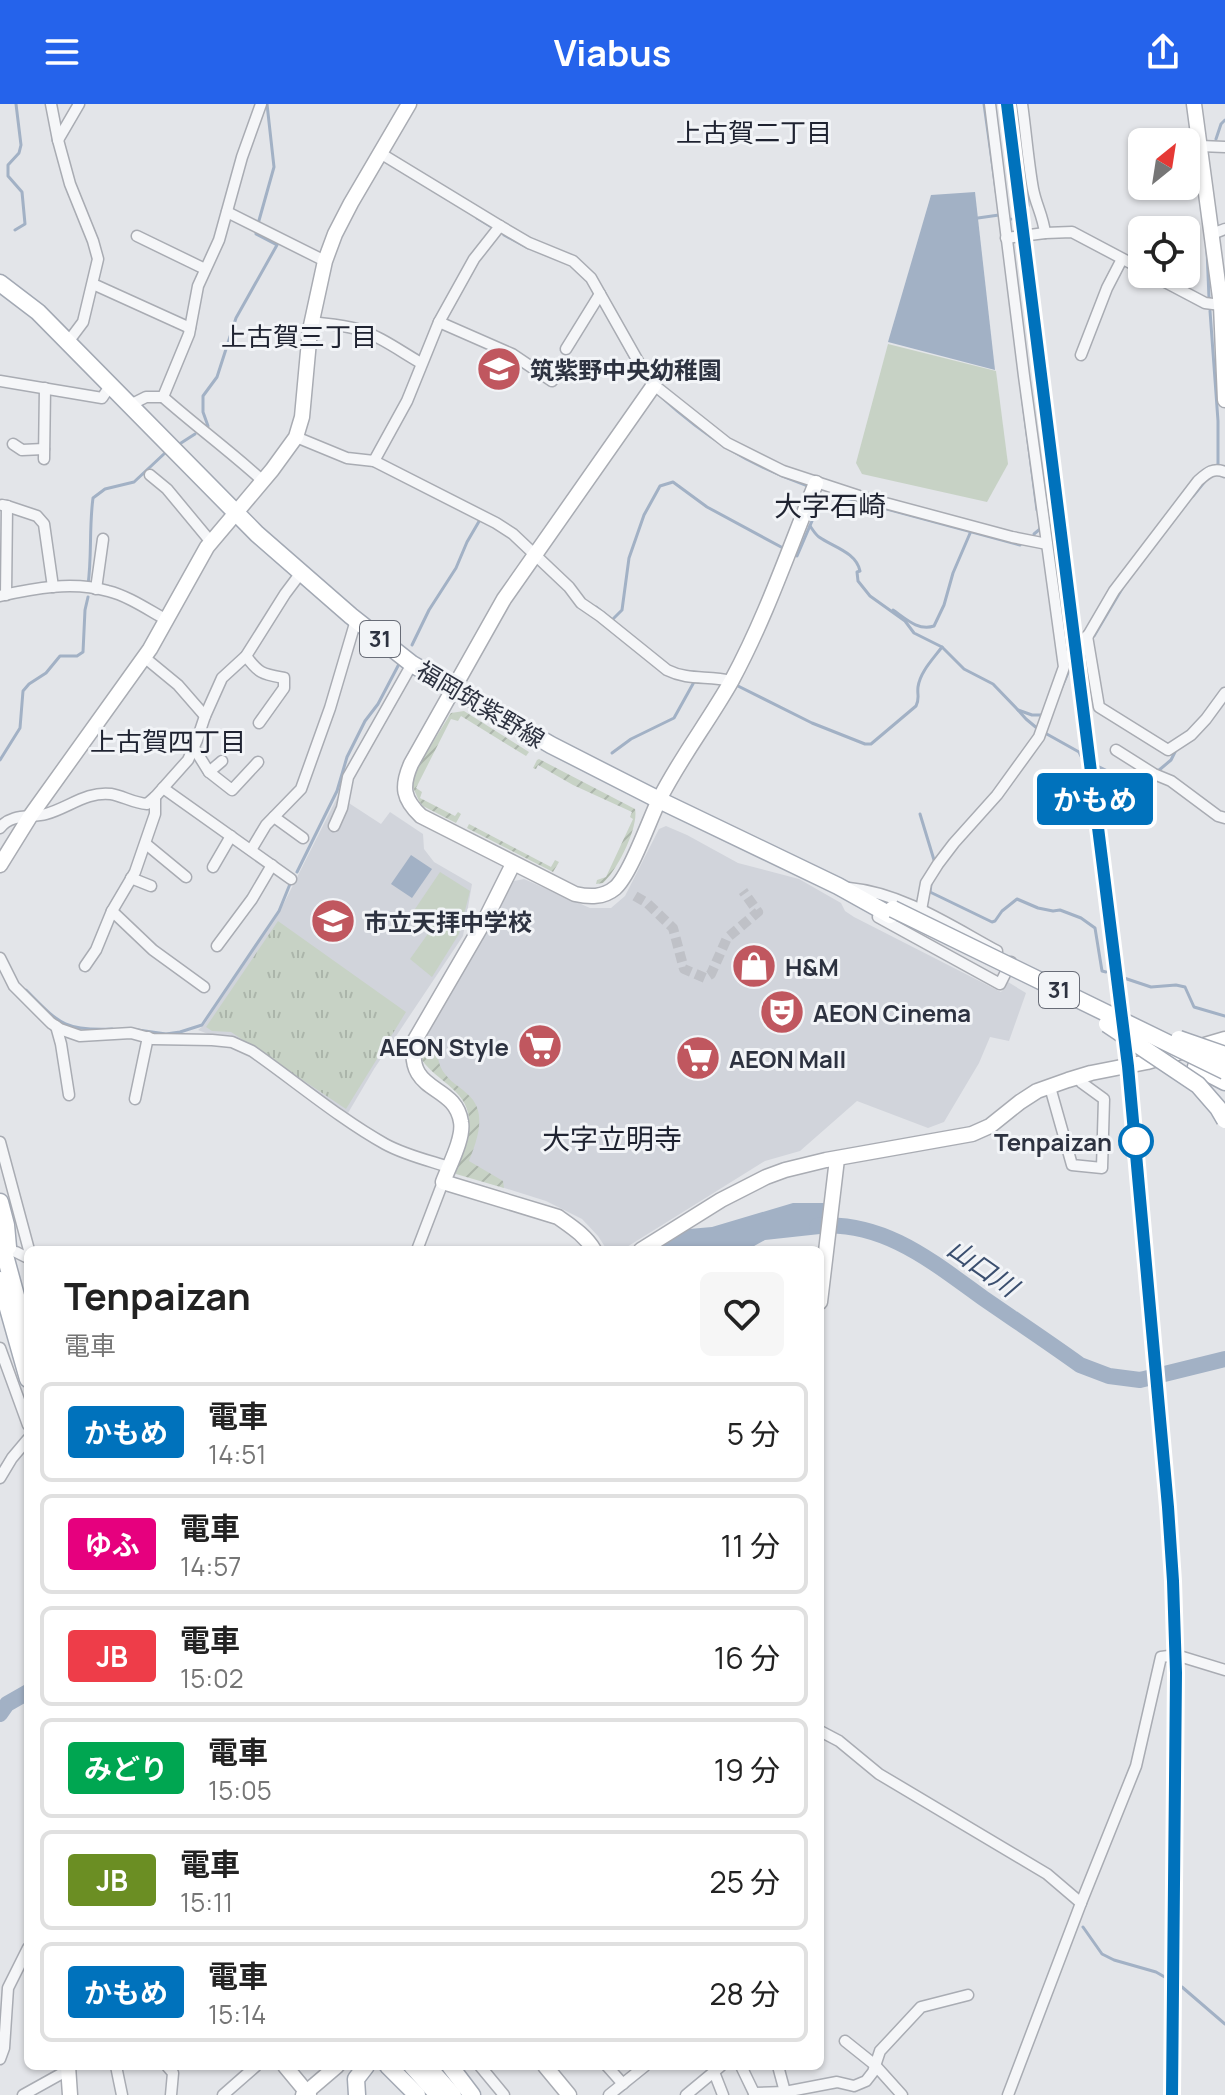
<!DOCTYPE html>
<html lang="ja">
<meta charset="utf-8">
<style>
body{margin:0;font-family:Manrope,"Noto Sans JP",sans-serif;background:#f6f6f6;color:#222;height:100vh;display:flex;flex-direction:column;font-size:30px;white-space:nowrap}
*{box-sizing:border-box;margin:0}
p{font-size:26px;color:#767676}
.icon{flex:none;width:44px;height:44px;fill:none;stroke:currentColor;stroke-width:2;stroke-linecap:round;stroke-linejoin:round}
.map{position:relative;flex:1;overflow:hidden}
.drawer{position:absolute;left:24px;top:1142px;width:800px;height:824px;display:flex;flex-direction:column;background:#fff;border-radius:12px;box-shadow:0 2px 6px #0004}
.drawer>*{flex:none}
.badge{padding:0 16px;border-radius:6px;font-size:28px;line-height:52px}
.needle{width:52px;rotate:30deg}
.tools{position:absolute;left:1128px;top:24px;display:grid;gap:16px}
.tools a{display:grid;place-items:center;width:72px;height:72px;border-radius:12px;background:#fff;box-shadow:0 2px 6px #0004;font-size:40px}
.map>.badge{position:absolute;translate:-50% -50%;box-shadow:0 0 0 4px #fff}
.round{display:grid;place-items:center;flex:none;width:84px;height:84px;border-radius:12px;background:#f6f6f6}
.summary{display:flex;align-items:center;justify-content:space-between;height:136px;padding:0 40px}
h1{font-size:38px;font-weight:700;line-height:60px}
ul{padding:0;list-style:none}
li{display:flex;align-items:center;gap:24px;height:100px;margin:0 16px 12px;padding:0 24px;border:4px solid #e0e0e0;border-radius:12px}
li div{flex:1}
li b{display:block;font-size:30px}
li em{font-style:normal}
li .badge{min-width:88px;font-weight:700;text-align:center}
header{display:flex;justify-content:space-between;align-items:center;height:104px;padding:0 40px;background:#2563eb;color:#fff;font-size:36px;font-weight:700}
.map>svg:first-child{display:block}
.built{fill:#d1d4db}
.grass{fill:url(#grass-tufts)}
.garden{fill:url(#garden-furrows)}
.pitch{fill:#c7d2c5}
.water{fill:#a2b1c5}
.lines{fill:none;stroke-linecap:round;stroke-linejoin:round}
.stream{stroke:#a2b1c5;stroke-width:3}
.river{stroke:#a2b1c5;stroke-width:16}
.street-tunnel{stroke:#bfc1c7;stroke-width:10;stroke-dasharray:10 5;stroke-linecap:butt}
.street-casing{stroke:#a9acb3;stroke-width:13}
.secondary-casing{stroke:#a9acb3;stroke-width:17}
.primary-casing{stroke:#a3a9b4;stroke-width:19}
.street{stroke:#f5f6f8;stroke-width:10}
.secondary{stroke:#fff;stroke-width:14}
.primary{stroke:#fff;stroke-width:16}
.rail-casing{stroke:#7e8491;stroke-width:6}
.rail{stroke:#f2f4f7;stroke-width:3;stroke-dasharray:9;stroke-linecap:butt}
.primary-bridge-casing{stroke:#a3a9b4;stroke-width:19;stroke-linecap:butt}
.primary-bridge{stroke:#fff;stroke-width:16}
.line-casing{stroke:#fff;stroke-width:18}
.line{stroke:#0072bc;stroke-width:12}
.stop-dot{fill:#fff;stroke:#0072bc;stroke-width:4}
.labels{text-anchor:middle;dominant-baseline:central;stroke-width:6;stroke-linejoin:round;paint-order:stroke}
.shield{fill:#f2f4f7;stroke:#686c77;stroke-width:2}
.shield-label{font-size:22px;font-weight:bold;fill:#2d3240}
.poi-label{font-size:24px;font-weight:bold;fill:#2d3240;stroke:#f2f4f7;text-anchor:start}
.street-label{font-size:24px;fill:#2d3240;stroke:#f2f4f7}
.stop-label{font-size:24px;font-weight:bold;fill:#2d3240;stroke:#f2f4f7;text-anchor:end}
.neighbourhood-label{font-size:26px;fill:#1f2331;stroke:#f2f4f7}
.water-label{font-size:26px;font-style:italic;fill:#3b4f6f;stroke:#f2f4f7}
.quarter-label{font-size:28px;fill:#1f2331;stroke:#f2f4f7}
</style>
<header><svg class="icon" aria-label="menu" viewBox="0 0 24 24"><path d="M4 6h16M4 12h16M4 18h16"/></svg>Viabus<svg class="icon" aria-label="share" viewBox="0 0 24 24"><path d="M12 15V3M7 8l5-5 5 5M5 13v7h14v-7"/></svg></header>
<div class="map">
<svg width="1225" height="1991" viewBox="0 0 1225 1991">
<defs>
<pattern id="grass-tufts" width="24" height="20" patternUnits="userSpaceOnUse" patternTransform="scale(2)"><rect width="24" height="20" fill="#c7d2c5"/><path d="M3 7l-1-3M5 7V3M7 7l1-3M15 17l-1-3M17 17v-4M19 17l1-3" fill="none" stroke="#abb5aa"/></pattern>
<pattern id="garden-furrows" width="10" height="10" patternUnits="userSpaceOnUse" patternTransform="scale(2)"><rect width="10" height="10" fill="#c7d2c5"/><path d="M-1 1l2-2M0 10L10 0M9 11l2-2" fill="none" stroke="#abb5aa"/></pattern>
</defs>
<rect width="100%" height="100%" fill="#e3e5e9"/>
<g class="built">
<polygon points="338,692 381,720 390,708 423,730 424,745 434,758 472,780 463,832 374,965 348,1009 230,931 208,930 198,926 204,921 281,805"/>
<polygon points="666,722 687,731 738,759 799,775 841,799 845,807 854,813 1001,888 1008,878 1026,889 1009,937 990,933 979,959 944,1018 928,1024 857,997 800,1047 765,1057 622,1146 607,1146 598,1132 582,1115 546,1097 460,1070 470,1028 471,1014 462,990 442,973 425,934 514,777 524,775 590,804 611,804 625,792 659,725"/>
</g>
<polygon class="grass" points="278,817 406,908 346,1005 231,928 212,927 206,923"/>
<g class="garden">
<polygon points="464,607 529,648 526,652 461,612 458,617 451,615 416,684 422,688 420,694 455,712 458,708 461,710 456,719 423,702 419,697 412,681 416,665 451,609"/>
<path d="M539 655 635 705C639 723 617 767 603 779L596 780 597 776 606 773 633 715 630 713 632 708 573 681 538 661 536 665 533 664 537 656Z"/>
<polygon points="469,720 551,763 555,756 559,758 553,768 467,724"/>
<path d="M424 932C444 945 433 955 445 970 452 980 466 986 473 996 486 1014 476 1039 469 1057L503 1077 504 1084 456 1070C453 1052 470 1034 469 1015 467 984 432 976 419 951Z"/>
</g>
<g class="pitch">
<polygon points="888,240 996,267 1008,360 987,398 862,370 856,359"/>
<polygon points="440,768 470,787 459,830 432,873 410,855 432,824 413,808"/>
</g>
<g class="water">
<polygon points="975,88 995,266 888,238 931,91"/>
<polygon points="411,751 432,765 412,794 391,780"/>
<polygon points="793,1099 825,1099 820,1130 765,1136 747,1146 647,1146 689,1125 712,1123"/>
</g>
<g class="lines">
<g class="stream">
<polyline points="984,0 997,93"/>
<polyline points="1216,35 1221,20 1225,16"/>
<polyline points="1028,102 1028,86"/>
<polyline points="477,114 490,122"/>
<polyline points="978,114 999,111"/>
<polyline points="1010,116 1011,115"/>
<polyline points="258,120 274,63 267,0"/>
<polyline points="15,126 25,120 22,88 8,72 8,61 19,49 21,41 16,0"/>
<polyline points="504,131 528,144"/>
<polyline points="1207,146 1209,194"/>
<polyline points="1210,207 1218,317 1218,360"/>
<polyline points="622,238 638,267"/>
<path d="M659 291C705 333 748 361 808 382"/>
<polyline points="1022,291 1037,406"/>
<polyline points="205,326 208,322 203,308 203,292 217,273 236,214 277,141 256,130 256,128"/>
<polyline points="181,339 195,330"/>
<polyline points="1193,392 1206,376"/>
<path d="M810 422C813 426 815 430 819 433 833 443 856 448 860 467L857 468 858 477 870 492 905 517 914 529 942 543 964 565 993 580 1018 606 1032 611H1042"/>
<polyline points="1034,430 1040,425 1040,421"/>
<polyline points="794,450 797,452 815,410 831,390 1020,441"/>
<path d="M88 481C92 452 89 423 93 394L105 385 134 378 165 349"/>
<polyline points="596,503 612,516 622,506 629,454 644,411 660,382 673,378 707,403 783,444"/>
<path d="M893 506C906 515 918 527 934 522L944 501 953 469 971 427"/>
<polyline points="1094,532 1123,483"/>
<polyline points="412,541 429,506 456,464 467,438 481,414"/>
<polyline points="1079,560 1085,558 1084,550"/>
<path d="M736 581 812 619 865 640H871L916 602C920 594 917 591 918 583 920 568 933 555 942 543"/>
<polyline points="1061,585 1071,562"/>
<polyline points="1018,606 1026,615 1038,625"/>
<polyline points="1045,629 1079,648 1082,654"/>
<polyline points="612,649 631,635 674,614 694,578 698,577"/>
<polyline points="0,656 20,624 23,587 29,580 46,569 60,552 77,552 83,548 85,506 88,493"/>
<polyline points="1091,659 1134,680 1141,680 1152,671"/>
<polyline points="1158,667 1171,656 1176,646"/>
<polyline points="920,710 934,756"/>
<polyline points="297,768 337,687 347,653 365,617 378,600 399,560"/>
<polyline points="931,780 930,788 992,818 995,817 1002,807 1017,795 1038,804 1053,807 1060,806 1081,814 1095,824 1102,867 1106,868"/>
<polyline points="1118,872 1151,883 1176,881 1185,883 1194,903 1225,912"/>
<path d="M26 886C59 919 63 927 112 925"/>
<polyline points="131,925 166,930 180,928 202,921 279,807 290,780"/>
<polyline points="1083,1823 1102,1850 1114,1856 1156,1868 1182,1883 1225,1920"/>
</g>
<g class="river">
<path d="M817 1122C883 1116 933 1158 983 1194 1015 1216 1048 1238 1080 1261L1109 1272 1140 1276 1225 1255"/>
<polyline points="0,1610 7,1600 28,1588"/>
</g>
<polyline class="street-tunnel" points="635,792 647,799 673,824 684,865 705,874 711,870 727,834 758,808 743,787"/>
<g class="street-casing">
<g id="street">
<polyline points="51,0 58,36 70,80 93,137 98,155 83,218 68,238"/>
<path d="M1022 0C1026 28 1028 57 1033 85 1036 101 1043 112 1045 129"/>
<polyline points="58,36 79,0"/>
<polyline points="1200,42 1225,43"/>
<polyline points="380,49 500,122 529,139 573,157 591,174 643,266 654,281 727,339 783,367 859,392 1012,433 1047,440"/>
<polyline points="227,108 325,157"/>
<polyline points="1212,130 1225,125"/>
<polyline points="137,132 205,165"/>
<polyline points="1006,134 1045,129 1072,128 1142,165"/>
<polyline points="1150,170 1205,199 1221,201"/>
<polyline points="93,180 190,224"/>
<path d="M311 218C326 220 343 221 357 225 380 232 400 247 421 259"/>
<polyline points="439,218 512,250 552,277"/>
<polyline points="566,245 600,190"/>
<polyline points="1081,251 1107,184 1122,155"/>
<polyline points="0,277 102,294 110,282"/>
<path d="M163 293C196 322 231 348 263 377"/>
<polyline points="130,301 146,293 163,293 189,230 198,182 219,136 242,53 261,0"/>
<path d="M296 333 347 354 374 357 496 419 513 430 569 483 581 499 600 512 667 566C689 577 708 571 731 577"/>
<polyline points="13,340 22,346 44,345"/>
<polyline points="44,355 45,284"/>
<polyline points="374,357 407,297 439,218 474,155 500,122"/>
<polyline points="150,371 167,385 211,438"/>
<polyline points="2,401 7,402 6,491"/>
<polyline points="7,402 37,412 44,420 53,483"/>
<polyline points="96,485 103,435"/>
<path d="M0 492C34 484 73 477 108 487 128 492 147 505 165 515"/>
<polyline points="1087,532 1099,603 1168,646 1191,631 1206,615 1225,589"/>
<path d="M246 552C259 570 263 570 284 574V584L259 619"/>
<polyline points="144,553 178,581 205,612"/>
<path d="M1064 554 1079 547 1114 487 1198 377C1207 369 1213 363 1225 368"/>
<polyline points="194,644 209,668 222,657"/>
<polyline points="1116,646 1154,670 1171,677 1218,712 1225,714"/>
<polyline points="209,668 232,686 258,658"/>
<polyline points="163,684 291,775"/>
<polyline points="274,713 303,734"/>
<polyline points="334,722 342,704 348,673 412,560"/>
<path d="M0 724C11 709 31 714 46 710 68 704 87 687 111 690 123 692 133 699 147 700L155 693 188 656 197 636 205 612 222 574 246 552 285 490 300 470"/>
<polyline points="146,740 186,773"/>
<polyline points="251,746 266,721 301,685 330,604 356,516"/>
<polyline points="213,763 231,732"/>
<polyline points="131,774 151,782"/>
<path d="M849 784C902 789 951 822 997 847"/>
<polyline points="921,806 926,779 938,760 954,739 997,691 1039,633 1064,563 1024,272 990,0"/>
<polyline points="112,807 153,846 204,883"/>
<polyline points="878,813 1000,880 1011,858"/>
<polyline points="217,842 252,795 272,761"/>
<path d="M0 854 14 882 51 919 60 925 80 932 131 929 153 935 212 936 232 938 252 947C295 977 340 1015 385 1040 405 1051 427 1056 449 1063"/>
<polyline points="85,862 96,846 112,807 135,768 155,710 155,693"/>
<polyline points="56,922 61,940 69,991"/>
<polyline points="1050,983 1072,1061 1102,1064 1104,995 1082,979 1077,973"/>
<polyline points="135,995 148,933"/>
<polyline points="0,1038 29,1146"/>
<polyline points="417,1146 443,1078"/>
<polyline points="16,1148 28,1154"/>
<polyline points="0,1244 28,1321"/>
<polyline points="0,1374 12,1354 28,1335"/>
<polyline points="820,1627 839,1637 879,1670 1047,1770 1081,1799"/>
<polyline points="845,1937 875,1961 902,1991"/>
<polyline points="0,1955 4,1944 8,1884 28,1844"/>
<polyline points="116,1962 122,1991"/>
<polyline points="167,1962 173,1969 171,1991"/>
<polyline points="480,1962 504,1991"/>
<polyline points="607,1962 623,1980"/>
<polyline points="741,1962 755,1991"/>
<polyline points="778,1962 785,1988"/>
<polyline points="714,1968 723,1991"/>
<polyline points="754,1989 785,1988 837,1978 854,1982 866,1977 873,1968 880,1947 921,1903 968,1891"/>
<polyline points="23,1991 68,1966"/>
<polyline points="223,1991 256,1962"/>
<polyline points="609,1991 645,1962"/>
<polyline points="686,1991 721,1962"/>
<polyline points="1008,1991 1081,1799 1136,1662 1161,1553 1176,1551 1225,1566"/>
</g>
</g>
<g class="secondary-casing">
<g id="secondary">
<polyline points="1194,0 1221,201 1225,296"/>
<path d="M654 281 504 495 411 660C401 683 403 695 421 712L575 790C589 793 603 794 615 784 630 771 649 717 659 696 680 654 709 617 732 576 766 513 789 445 816 379"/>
<path d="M513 760 486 814 415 936C404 991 455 978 461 1018 464 1034 449 1062 443 1078L558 1113C572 1123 585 1131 594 1146"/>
<polyline points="0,761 31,711 150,545 207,443 272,366 296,333 302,313 310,226 325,157 335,130 351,99 409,0"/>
<polyline points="641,1146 721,1096 766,1073 785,1066 826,1056 972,1030 990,1022 1020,998 1037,987 1068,976 1091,969 1147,958 1225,935"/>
<polyline points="820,1198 837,1055"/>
<polyline points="68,1962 70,1991"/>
<polyline points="285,1962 309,1991"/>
<polyline points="545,1962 569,1991"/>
<polyline points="303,1991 337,1962"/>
</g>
</g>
<g class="primary-casing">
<g id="primary">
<polyline points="0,179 38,208 257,430 351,512 412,560 551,641 659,696 838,782 890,811"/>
<polyline points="1196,963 1225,978"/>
<polyline points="0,1098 6,1121 8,1143"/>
<polyline points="0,1133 28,1236"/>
<polyline points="0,1176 28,1275"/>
<polyline points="388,1962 417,1991"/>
<polyline points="412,1962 438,1991"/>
<polyline points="427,1962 453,1991"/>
<polyline points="450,1962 472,1991"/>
<polyline points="357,1991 356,1975 366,1962"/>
</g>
</g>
<use href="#street" class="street"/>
<use href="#secondary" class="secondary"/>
<use href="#primary" class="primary"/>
<g class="rail-casing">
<polyline id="rail" points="1007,0 1128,962 1158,1287 1173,1477 1176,1551 1172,1991"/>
</g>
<use href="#rail" class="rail"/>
<g class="primary-bridge-casing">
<g id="primary-bridge">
<polyline points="893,805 1225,967"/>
<polyline points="1107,920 1198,981 1218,1004 1225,1016"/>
<polyline points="1179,935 1225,951"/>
</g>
</g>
<use href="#primary-bridge" class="primary-bridge"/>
</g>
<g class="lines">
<g class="line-casing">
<polyline id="line" points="1007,0 1128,962 1168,1403 1173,1477 1176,1569 1172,1991"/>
</g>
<use href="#line" class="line"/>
</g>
<defs>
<g id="school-disc" transform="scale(2.3)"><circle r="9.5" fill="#c0575f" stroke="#f2f4f7"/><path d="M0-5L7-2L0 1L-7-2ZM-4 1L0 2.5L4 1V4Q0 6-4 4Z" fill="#fff"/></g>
<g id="shop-disc" transform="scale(2.3)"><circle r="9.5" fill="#c0575f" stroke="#f2f4f7"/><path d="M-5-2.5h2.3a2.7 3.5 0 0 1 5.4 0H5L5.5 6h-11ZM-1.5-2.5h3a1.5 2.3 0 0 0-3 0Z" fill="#fff"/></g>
<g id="theatre-disc" transform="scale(2.3)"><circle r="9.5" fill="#c0575f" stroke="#f2f4f7"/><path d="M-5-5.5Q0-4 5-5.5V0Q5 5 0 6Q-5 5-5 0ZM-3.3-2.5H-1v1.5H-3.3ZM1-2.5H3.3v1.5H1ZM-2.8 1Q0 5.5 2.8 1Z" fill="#fff"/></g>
<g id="supermarket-disc" transform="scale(2.3)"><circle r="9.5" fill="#c0575f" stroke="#f2f4f7"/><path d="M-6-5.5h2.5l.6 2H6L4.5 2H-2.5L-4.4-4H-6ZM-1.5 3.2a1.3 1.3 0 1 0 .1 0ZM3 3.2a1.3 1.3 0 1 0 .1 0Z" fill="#fff"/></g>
</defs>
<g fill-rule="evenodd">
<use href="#school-disc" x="499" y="265"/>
<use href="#school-disc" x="333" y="817"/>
<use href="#shop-disc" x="754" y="862"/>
<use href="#theatre-disc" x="782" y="908"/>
<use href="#supermarket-disc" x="540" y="942"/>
<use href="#supermarket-disc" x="698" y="954"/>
</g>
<circle class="stop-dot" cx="1136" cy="1037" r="16"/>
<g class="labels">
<g class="shield">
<rect x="360" y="517" width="40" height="36" rx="6"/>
<rect x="1039" y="868" width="40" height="36" rx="6"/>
</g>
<g class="shield-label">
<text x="380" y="535">31</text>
<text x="1059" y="886">31</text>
</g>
<g class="poi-label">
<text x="530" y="265">筑紫野中央幼稚園</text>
<text x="364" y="817">市立天拝中学校</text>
<text x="785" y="862">H&amp;M</text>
<text x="813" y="908">AEON Cinema</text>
<text x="509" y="942" text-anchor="end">AEON Style</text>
<text x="729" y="954">AEON Mall</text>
</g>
<g class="street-label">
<text transform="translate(481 600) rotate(31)">福岡筑紫野線</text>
</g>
<g class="stop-label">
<text x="1112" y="1037">Tenpaizan</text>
</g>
<g class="neighbourhood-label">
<text x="754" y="28">上古賀二丁目</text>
<text x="299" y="232">上古賀三丁目</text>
<text x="168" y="637">上古賀四丁目</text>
</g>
<g class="water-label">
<text transform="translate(983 1163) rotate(35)">山口川</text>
</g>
<g class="quarter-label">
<text x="830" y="401">大字石崎</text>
<text x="612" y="1034">大字立明寺</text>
</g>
</g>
</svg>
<div class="tools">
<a><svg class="needle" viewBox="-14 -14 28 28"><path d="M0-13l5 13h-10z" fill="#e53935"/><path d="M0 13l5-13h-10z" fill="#767676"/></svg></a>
<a><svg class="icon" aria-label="locate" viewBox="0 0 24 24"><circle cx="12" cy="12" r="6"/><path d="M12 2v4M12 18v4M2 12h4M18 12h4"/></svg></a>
</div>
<b class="badge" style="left:1095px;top:695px;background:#0072bc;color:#fff">かもめ</b>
<section class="drawer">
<div class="summary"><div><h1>Tenpaizan</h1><p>電車</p></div><a class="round"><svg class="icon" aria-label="heart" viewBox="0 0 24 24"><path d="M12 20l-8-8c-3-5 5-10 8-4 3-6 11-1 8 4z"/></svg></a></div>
<ul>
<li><span class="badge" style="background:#0072bc;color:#fff">かもめ</span><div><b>電車</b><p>14:51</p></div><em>5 分</em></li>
<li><span class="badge" style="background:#e6007e;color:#fff">ゆふ</span><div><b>電車</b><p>14:57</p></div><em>11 分</em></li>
<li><span class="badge" style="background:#ee3d49;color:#fff">JB</span><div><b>電車</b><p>15:02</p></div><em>16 分</em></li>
<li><span class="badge" style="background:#00a651;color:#fff">みどり</span><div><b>電車</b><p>15:05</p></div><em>19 分</em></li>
<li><span class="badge" style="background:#6b8e23;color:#fff">JB</span><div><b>電車</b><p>15:11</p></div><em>25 分</em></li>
<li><span class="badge" style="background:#0072bc;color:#fff">かもめ</span><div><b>電車</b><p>15:14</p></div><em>28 分</em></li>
</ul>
</section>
</div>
